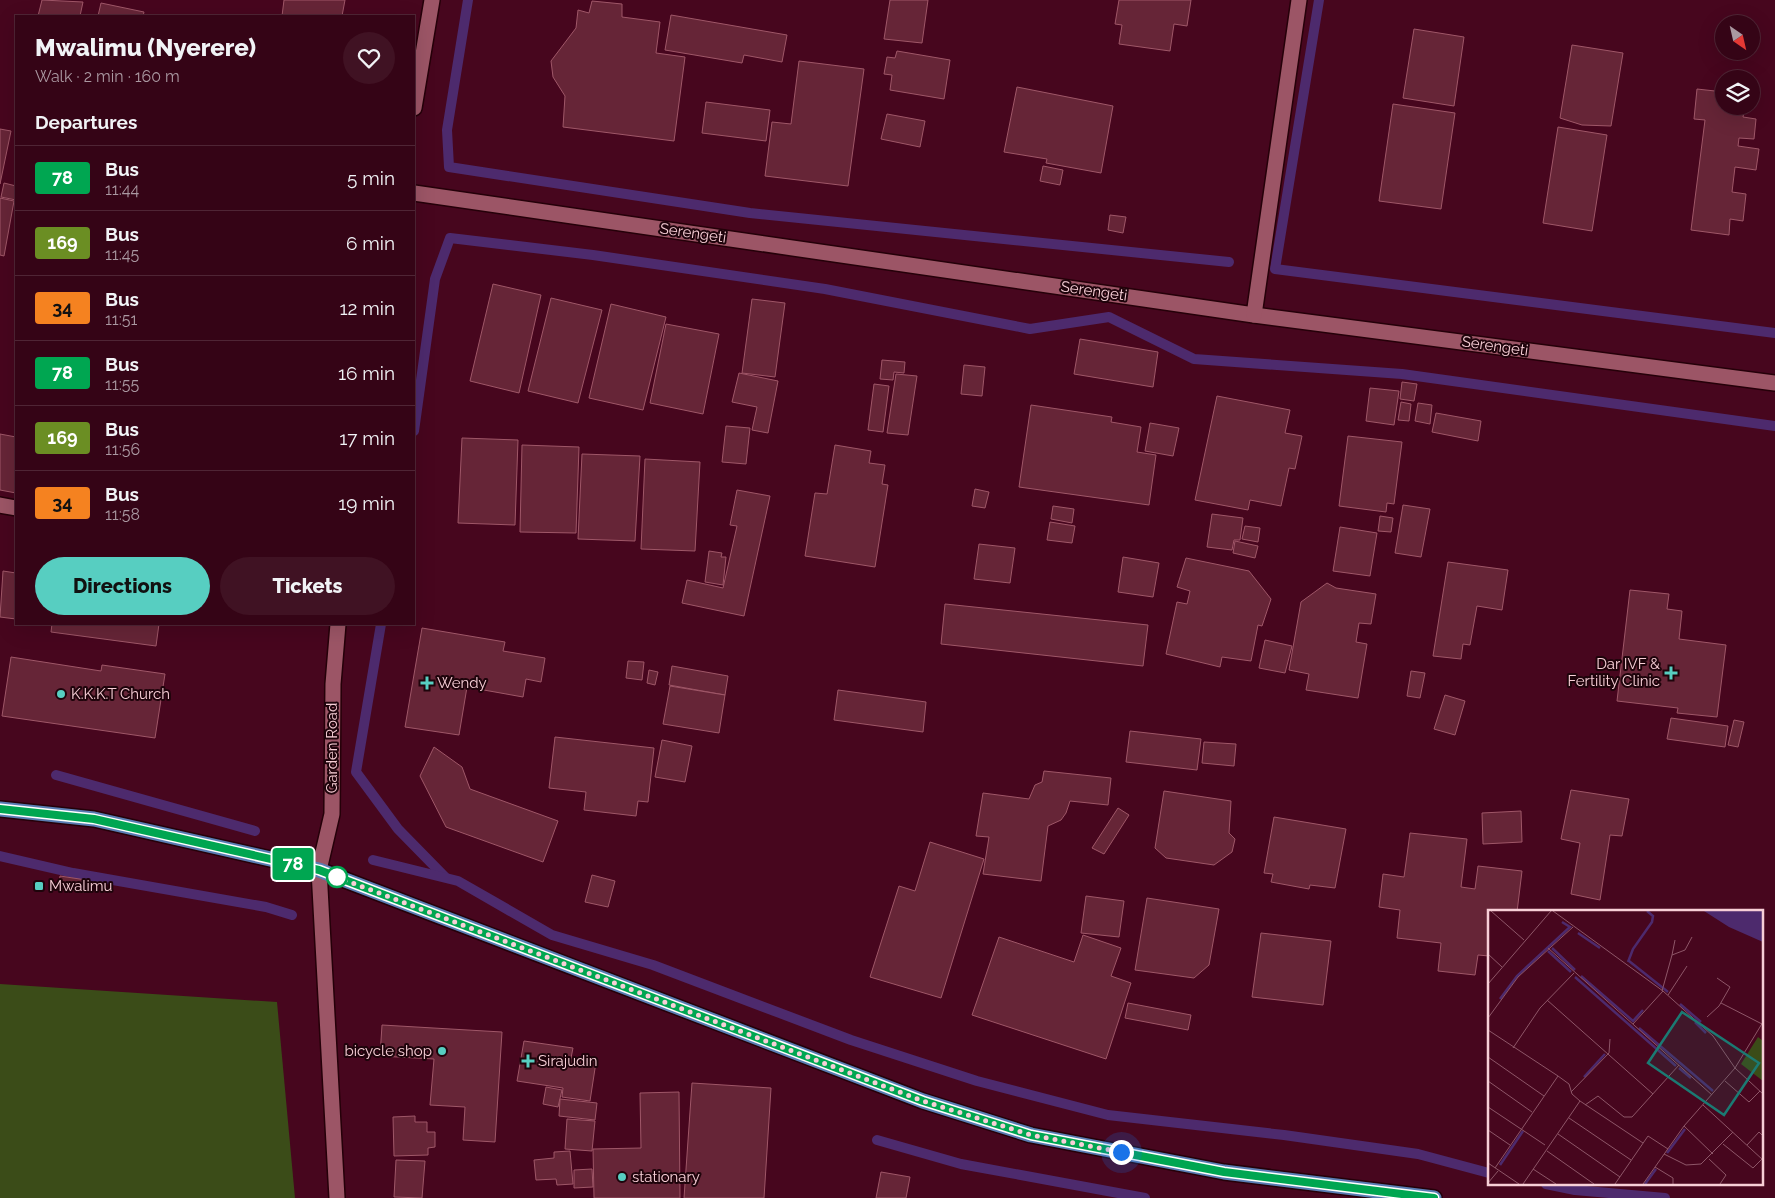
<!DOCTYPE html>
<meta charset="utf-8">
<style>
body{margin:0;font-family:Raleway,sans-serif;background:#401223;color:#f1f3f6;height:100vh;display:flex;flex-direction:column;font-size:19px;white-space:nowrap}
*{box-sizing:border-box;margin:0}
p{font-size:16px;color:#aa98a1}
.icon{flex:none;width:28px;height:28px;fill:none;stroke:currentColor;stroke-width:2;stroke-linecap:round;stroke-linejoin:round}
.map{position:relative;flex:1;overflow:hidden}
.side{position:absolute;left:15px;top:15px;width:400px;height:610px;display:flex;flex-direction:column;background:#350416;border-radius:0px;box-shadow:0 5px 20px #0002,0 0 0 1px #4f2535}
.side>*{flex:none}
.badge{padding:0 10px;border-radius:4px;font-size:18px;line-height:32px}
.needle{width:32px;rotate:146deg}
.buttons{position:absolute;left:1715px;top:15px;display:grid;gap:10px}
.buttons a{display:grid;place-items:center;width:45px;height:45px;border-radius:50%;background:#350416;box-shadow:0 5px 20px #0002,0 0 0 1px #4f2535;font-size:25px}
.you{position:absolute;width:25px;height:25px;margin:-12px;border:4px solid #fff;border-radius:50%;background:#1a73e8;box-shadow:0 0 0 8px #1a73e833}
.map>.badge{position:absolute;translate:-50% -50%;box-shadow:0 0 0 2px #fff}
h2{padding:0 20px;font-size:19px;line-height:45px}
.round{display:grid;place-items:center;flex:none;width:52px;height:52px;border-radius:26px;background:#401223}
.headline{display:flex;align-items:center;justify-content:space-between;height:85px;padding:0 20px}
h1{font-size:24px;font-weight:800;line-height:38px}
.primary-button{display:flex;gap:10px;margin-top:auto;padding:10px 20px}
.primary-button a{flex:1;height:58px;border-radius:30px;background:#57cec1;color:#111;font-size:20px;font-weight:800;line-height:58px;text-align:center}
.primary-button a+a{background:#401223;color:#f1f3f6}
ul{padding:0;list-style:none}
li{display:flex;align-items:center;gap:15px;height:65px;padding:0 20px;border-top:1px solid #4f2535}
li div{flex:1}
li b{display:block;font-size:19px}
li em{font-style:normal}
li .badge{min-width:55px;font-weight:700;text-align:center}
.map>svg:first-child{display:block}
.green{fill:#3b4c18}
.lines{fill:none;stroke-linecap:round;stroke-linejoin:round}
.stream{stroke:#4d2a6d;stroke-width:10}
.building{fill:#662537;stroke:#9f5768}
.minor-casing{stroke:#250009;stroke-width:18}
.tertiary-casing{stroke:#250009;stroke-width:18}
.primary-casing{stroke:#250009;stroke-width:18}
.minor{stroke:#9c5566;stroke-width:15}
.tertiary{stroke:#9c5566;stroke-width:15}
.primary{stroke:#597db3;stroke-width:15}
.line-casing{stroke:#fff;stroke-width:11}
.line{stroke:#00a651;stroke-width:8}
.walk{stroke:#f8cfd7;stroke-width:5;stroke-dasharray:0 9}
.poi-dot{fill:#57cec1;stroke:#1e040b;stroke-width:2}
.stop-dot{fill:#fff;stroke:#00a651;stroke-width:2.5}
.labels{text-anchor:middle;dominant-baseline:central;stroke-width:4;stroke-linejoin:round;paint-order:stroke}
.street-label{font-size:15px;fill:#f8cfd7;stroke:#1e040b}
.poi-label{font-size:15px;fill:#f8cfd7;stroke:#1e040b;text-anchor:start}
.inset-river{fill:none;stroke:#4d2a6d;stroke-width:2.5}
.inset-road{fill:none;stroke:#8e5668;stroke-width:1}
.view{fill:#1b7a73;fill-opacity:0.15;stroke:#1b7a73;stroke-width:2.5}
.inset-edge{fill:none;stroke:#f8cfd7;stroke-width:2.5}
</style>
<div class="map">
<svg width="1775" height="1198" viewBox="0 0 1775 1198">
<rect width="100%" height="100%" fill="#47061e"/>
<polygon class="green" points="0,984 277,1002 295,1198 0,1198"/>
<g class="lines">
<g class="stream">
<polyline points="468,0 447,130 449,167 750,213 1229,262"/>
<polyline points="1319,0 1275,269 1775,333"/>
<polyline points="414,431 435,279 450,238 593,255 825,289 1030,329 1109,317 1194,359 1402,374 1775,426"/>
<polyline points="381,624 356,772 398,829 445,877"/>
<polyline points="56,775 255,831"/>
<polyline points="0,856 73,873 266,907 292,915"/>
<polyline points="373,860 458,881 552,935 653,965 851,1040 977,1081 1108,1115 1284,1135 1418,1154 1489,1173"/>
<polyline points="877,1140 961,1164 1145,1198"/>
<polyline points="1546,1184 1575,1190 1665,1198"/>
</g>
</g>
<g class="building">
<polygon points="42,0 83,2 80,16 38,16"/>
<polygon points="284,0 345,0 342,16 282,16"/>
<polygon points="890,0 928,0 922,43 884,39"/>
<polygon points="1119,0 1191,0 1187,26 1174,24 1170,51 1119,44 1122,25 1115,24"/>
<polygon points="592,1 622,4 622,17 660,22 656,53 685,57 674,141 563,127 565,96 553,77 551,61 576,28 578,10 589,13"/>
<polygon points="101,3 144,12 143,16 98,16"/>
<polygon points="671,15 787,35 782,62 744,55 742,63 665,50"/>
<polygon points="1414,29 1464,37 1454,106 1403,98"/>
<polygon points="1572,45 1623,53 1611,126 1582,125 1560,118"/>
<polygon points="897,51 950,60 944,99 890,90 892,75 884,74 887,57 895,58"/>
<polygon points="799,61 864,69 848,186 765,176 772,122 791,124"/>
<polygon points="1017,87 1113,106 1101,173 1046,163 1047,159 1004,152"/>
<polygon points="1697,89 1724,92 1724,106 1745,106 1743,117 1756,119 1754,139 1739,138 1738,146 1759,149 1756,170 1735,167 1732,192 1746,194 1743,221 1730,219 1729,235 1691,230 1705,120 1694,119"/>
<polygon points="706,102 770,110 766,141 702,133"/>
<polygon points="1393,104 1455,113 1441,209 1379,201"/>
<polygon points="887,114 925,121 920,147 881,139"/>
<polygon points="1558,127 1607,135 1592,231 1543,223"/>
<polygon points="0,129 11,131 0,184"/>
<polygon points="1043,166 1063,170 1060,185 1040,181"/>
<polygon points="4,183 16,186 16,200 1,197"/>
<polygon points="0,198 14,201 4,256 0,255"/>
<polygon points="1110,215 1126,217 1123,233 1108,230"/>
<polygon points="493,284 541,295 519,393 470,381"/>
<polygon points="551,298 602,310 578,403 528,391"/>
<polygon points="752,299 785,303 775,377 742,373"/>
<polygon points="611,304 666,317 643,410 589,398"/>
<polygon points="666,324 719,334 703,414 650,403"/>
<polygon points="1080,339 1158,352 1153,387 1074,374"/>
<polygon points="882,360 905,362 904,373 894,372 893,380 880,379"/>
<polygon points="964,365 985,367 982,396 961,394"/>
<polygon points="739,373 778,381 768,433 752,430 757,407 732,402"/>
<polygon points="896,374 917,376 908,435 887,433"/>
<polygon points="1402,382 1417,384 1414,401 1400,399"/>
<polygon points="874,384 889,386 883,432 868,430"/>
<polygon points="1370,388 1399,391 1394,425 1366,421"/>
<polygon points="1217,396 1290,410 1285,433 1302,436 1295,469 1289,468 1281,506 1250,500 1248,510 1195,500"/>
<polygon points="1401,402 1411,404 1409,421 1398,420"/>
<polygon points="1418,403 1432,405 1430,424 1415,421"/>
<polygon points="1031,405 1112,417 1111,422 1141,427 1137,452 1156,455 1149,505 1019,487"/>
<polygon points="1436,413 1481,421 1478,441 1432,432"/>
<polygon points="1150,423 1179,428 1173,456 1145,451"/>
<polygon points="726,426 750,428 746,464 722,462"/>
<polygon points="0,434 16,437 16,493 0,490"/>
<polygon points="1348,436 1402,442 1394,504 1387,503 1386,512 1339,506"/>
<polygon points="462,438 518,440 515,525 458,523"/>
<polygon points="522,445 579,447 576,533 520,532"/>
<polygon points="835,445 871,451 869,463 885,465 882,484 888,485 875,567 805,556 815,493 827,494"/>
<polygon points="582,454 640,456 635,541 578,539"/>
<polygon points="645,459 700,462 695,551 641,549"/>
<polygon points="975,489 989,492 985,508 972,506"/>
<polygon points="737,490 770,496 744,616 682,603 687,580 723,588 737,526 730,525"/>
<polygon points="1403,505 1430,509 1421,557 1395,553"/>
<polygon points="1053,506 1074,509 1072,523 1051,519"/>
<polygon points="1212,514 1243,518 1240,540 1234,540 1232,550 1207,547"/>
<polygon points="1380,516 1393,518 1391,532 1378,531"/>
<polygon points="1050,522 1075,526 1072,543 1047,540"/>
<polygon points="1245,526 1260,528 1258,542 1242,539"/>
<polygon points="1340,527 1377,533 1370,576 1333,571"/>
<polygon points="1235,541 1258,546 1255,558 1233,553"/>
<polygon points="979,544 1015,548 1010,583 974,579"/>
<polygon points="709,551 722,553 721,557 726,557 723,585 705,582"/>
<polygon points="1123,557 1159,563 1153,597 1118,592"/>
<polygon points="1186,558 1249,571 1271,599 1262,626 1258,625 1251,661 1222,657 1220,667 1166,654 1177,602 1187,604 1190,591 1177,587"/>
<polygon points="1448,562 1508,570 1502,610 1477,606 1470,645 1463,644 1461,659 1433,656"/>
<polygon points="3,571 16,573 16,619 0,617"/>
<polygon points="1327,583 1336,588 1376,594 1371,624 1359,623 1356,642 1367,644 1358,698 1306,690 1309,674 1289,670 1301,602"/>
<polygon points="1630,590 1669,594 1667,609 1682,611 1679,639 1726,645 1717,717 1677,713 1678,708 1617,701"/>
<polygon points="945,604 1148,625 1143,666 941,644"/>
<polygon points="52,624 159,624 156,646 51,632"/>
<polygon points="422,628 505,642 503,651 545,658 541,682 526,679 523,697 467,687 459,735 405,727"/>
<polygon points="1265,640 1292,646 1285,673 1259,668"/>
<polygon points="11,657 101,671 102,665 165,674 155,738 2,716"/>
<polygon points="628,661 644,662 642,680 626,678"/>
<polygon points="672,666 728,676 725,695 669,685"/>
<polygon points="649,670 658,672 655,685 647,683"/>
<polygon points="1411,671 1425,673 1420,698 1407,696"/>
<polygon points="670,686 725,695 719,733 663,724"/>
<polygon points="838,690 926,702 923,732 834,720"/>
<polygon points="1445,695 1465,701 1455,735 1434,729"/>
<polygon points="1671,718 1728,726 1725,747 1667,739"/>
<polygon points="1734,720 1744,722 1738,747 1728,745"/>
<polygon points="1130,731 1201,739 1197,770 1126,762"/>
<polygon points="555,737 654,748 648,802 638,801 636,816 584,810 586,792 549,788"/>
<polygon points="662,740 692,746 685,782 655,777"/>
<polygon points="1204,742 1236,744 1234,766 1202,763"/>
<polygon points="434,747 462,767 470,789 558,821 543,862 446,827 420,776"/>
<polygon points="1044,771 1111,778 1108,805 1070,801 1066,813 1061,820 1048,826 1041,881 983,874 989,837 976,836 983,793 1029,799 1035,785 1042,782"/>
<polygon points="1571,790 1629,799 1622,836 1610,835 1600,900 1571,894 1580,843 1561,839"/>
<polygon points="1164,791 1231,801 1229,833 1235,839 1232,852 1214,865 1166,858 1155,848"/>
<polygon points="1118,808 1129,815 1104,854 1092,848"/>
<polygon points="1521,811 1522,842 1483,844 1482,813"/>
<polygon points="1274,817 1346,829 1335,888 1310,885 1309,889 1271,882 1273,874 1264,873"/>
<polygon points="1410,833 1467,839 1461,887 1475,889 1478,866 1522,871 1517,912 1489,912 1489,956 1478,955 1475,975 1438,971 1441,943 1397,938 1400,910 1379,907 1383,874 1404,877"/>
<polygon points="930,842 984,859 941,998 870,977 899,886 915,891"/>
<polygon points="592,875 615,881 608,907 585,902"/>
<polygon points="60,876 86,880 84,892 58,888"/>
<polygon points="1086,896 1124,901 1119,937 1081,933"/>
<polygon points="1147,898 1219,909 1209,965 1194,978 1135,970"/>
<polygon points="1261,933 1331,941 1323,1005 1252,997"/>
<polygon points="1083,935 1121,948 1111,976 1131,983 1106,1059 972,1015 999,937 1074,962"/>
<polygon points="1128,1003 1191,1015 1188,1030 1125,1018"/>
<polygon points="382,1025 502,1032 495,1142 463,1140 465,1107 430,1105 434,1059 380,1056"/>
<polygon points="524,1041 573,1048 571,1058 596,1062 590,1101 562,1097 563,1088 517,1081"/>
<polygon points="692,1083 771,1088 764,1198 684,1198"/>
<polygon points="546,1087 562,1090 558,1107 543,1104"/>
<polygon points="679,1092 680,1198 594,1198 593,1149 641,1148 640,1093"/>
<polygon points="560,1099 597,1103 595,1120 559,1116"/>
<polygon points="415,1116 415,1122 427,1122 427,1132 435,1132 435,1147 428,1148 428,1155 394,1156 393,1117"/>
<polygon points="567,1119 595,1121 592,1151 565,1149"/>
<polygon points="570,1151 573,1184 557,1185 556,1179 536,1180 534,1160 554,1158 554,1152"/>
<polygon points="396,1160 425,1161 422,1198 394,1197"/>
<polygon points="592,1169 593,1187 574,1188 574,1170"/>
<polygon points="881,1172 910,1177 906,1198 876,1198"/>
</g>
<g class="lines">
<g class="minor-casing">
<g id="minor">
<polyline points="414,193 1254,315 1775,383"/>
<polyline points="1254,315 1299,0"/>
<polyline points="0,505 16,508"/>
<polyline points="319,870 337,1198"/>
</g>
</g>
<g class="tertiary-casing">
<g id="tertiary">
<polyline points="414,108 432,0"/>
<polyline points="319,870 332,814 333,684 338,624"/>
</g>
</g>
<g class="primary-casing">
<polyline id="primary" points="0,809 94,819 319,870 923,1101 1031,1135 1224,1172 1434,1198"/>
</g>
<use href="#minor" class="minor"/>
<use href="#tertiary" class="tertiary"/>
<use href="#primary" class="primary"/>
</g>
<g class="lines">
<g class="line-casing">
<polyline id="line" points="0,809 94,819 319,870 923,1101 1031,1135 1224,1172 1434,1198"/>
</g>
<use href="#line" class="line"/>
<polyline class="walk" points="337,877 923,1101 1031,1135 1121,1152"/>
</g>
<g class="poi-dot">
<path d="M1668.5 665.5h5v5h5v5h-5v5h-5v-5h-5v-5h5z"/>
<path d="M424.5 675.5h5v5h5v5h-5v5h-5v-5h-5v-5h5z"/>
<circle cx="61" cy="694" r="5"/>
<rect x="34" y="881" width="10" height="10" rx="2.5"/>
<circle cx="442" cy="1051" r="5"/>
<path d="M525.5 1053.5h5v5h5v5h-5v5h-5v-5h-5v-5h5z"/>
<circle cx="622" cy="1177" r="5"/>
</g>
<circle class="stop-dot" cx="337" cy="877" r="10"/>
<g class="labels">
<g class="street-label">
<text transform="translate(693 233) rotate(8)">Serengeti</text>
<text transform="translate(1094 291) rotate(8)">Serengeti</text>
<text transform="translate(1495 346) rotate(8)">Serengeti</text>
<text transform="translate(332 748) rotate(-90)">Garden Road</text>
</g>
<g class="poi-label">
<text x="1660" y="664" text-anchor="end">Dar IVF &amp;<tspan x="1660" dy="17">Fertility Clinic</tspan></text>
<text x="437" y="683">Wendy</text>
<text x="71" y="694">K.K.K.T Church</text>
<text x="49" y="886">Mwalimu</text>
<text x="432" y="1051" text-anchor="end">bicycle shop</text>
<text x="538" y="1061">Sirajudin</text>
<text x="632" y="1177">stationary</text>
</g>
</g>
<g transform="translate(1488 910)">
<rect width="275" height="275" fill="#47061e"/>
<path d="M270 127 275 131V171L253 154Z" fill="#3b4c18"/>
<path d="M216 1H275V32L241 17Z" fill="#4d2a6d"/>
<path class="inset-river" d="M90 23 112 38M64 38 87 60M60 41 83 62M141 51 180 82M140 52 145 39 164 12 165 6 159 1M93 66 145 111 155 100M87 67 188 156M12 89 29 66 82 17 74 12M192 94 213 112M207 112 218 123M151 118 225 181M191 158 203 168M96 167 117 144M179 243 197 219M12 255 35 221M157 274 168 259"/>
<path class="inset-road" d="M3 1 36 30M65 1 175 81 225 126 247 158 275 184M60 38 224 185M0 44 14 57M184 45 187 30M0 74 63 1M174 81 184 45 197 40 204 27M180 85 199 56M59 90 165 184M233 93 274 114M219 107 231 96 242 77 229 68M0 108 30 67 85 17M145 114 175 81M0 120 70 166 81 174 84 184 92 191 155 233M25 138 52 98 86 63M0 147 56 186M0 171 44 202M237 171 261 192 272 181M83 182 121 143 122 129M97 195 110 186 136 207H144L191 155M215 195 275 250M0 197 57 235M81 208 143 250M196 216 225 244M0 220 22 235M70 224 132 267M235 234 265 258 274 249M259 235 271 222 275 226M59 241 106 274M176 244 198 255 213 254 245 222M221 249 238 265 232 274M0 253 31 274M167 257 185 268V274M7 258 70 166M45 259 68 274M0 273 10 261M35 274 92 191M127 274 160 226 180 239M155 274 196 216 247 158 275 112"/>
<path class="view" d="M194 102 271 153 236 205 160 153Z"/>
<rect width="275" height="275" class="inset-edge"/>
</g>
</svg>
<div class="buttons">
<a><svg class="needle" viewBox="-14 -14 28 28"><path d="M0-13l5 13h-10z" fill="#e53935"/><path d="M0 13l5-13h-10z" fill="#aa98a1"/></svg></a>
<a><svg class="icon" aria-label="layers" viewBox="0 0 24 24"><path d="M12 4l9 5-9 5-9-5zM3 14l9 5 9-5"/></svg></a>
</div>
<div class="you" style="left:1121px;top:1152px"></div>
<b class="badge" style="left:293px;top:864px;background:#00a651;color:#fff">78</b>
<section class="side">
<div class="headline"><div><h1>Mwalimu (Nyerere)</h1><p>Walk · 2 min · 160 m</p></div><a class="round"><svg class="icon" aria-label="heart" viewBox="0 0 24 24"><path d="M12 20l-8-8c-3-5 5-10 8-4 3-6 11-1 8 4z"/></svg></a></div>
<h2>Departures</h2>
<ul>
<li><span class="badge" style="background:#00a651;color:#fff">78</span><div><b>Bus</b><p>11:44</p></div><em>5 min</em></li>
<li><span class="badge" style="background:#6b8e23;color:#fff">169</span><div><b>Bus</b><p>11:45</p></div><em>6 min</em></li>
<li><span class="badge" style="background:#f58220;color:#111">34</span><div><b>Bus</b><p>11:51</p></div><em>12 min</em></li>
<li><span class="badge" style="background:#00a651;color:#fff">78</span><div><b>Bus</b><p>11:55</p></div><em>16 min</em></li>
<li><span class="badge" style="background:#6b8e23;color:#fff">169</span><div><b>Bus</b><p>11:56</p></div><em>17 min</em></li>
<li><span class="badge" style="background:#f58220;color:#111">34</span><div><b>Bus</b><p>11:58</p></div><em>19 min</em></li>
</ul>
<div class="primary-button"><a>Directions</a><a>Tickets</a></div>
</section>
</div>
